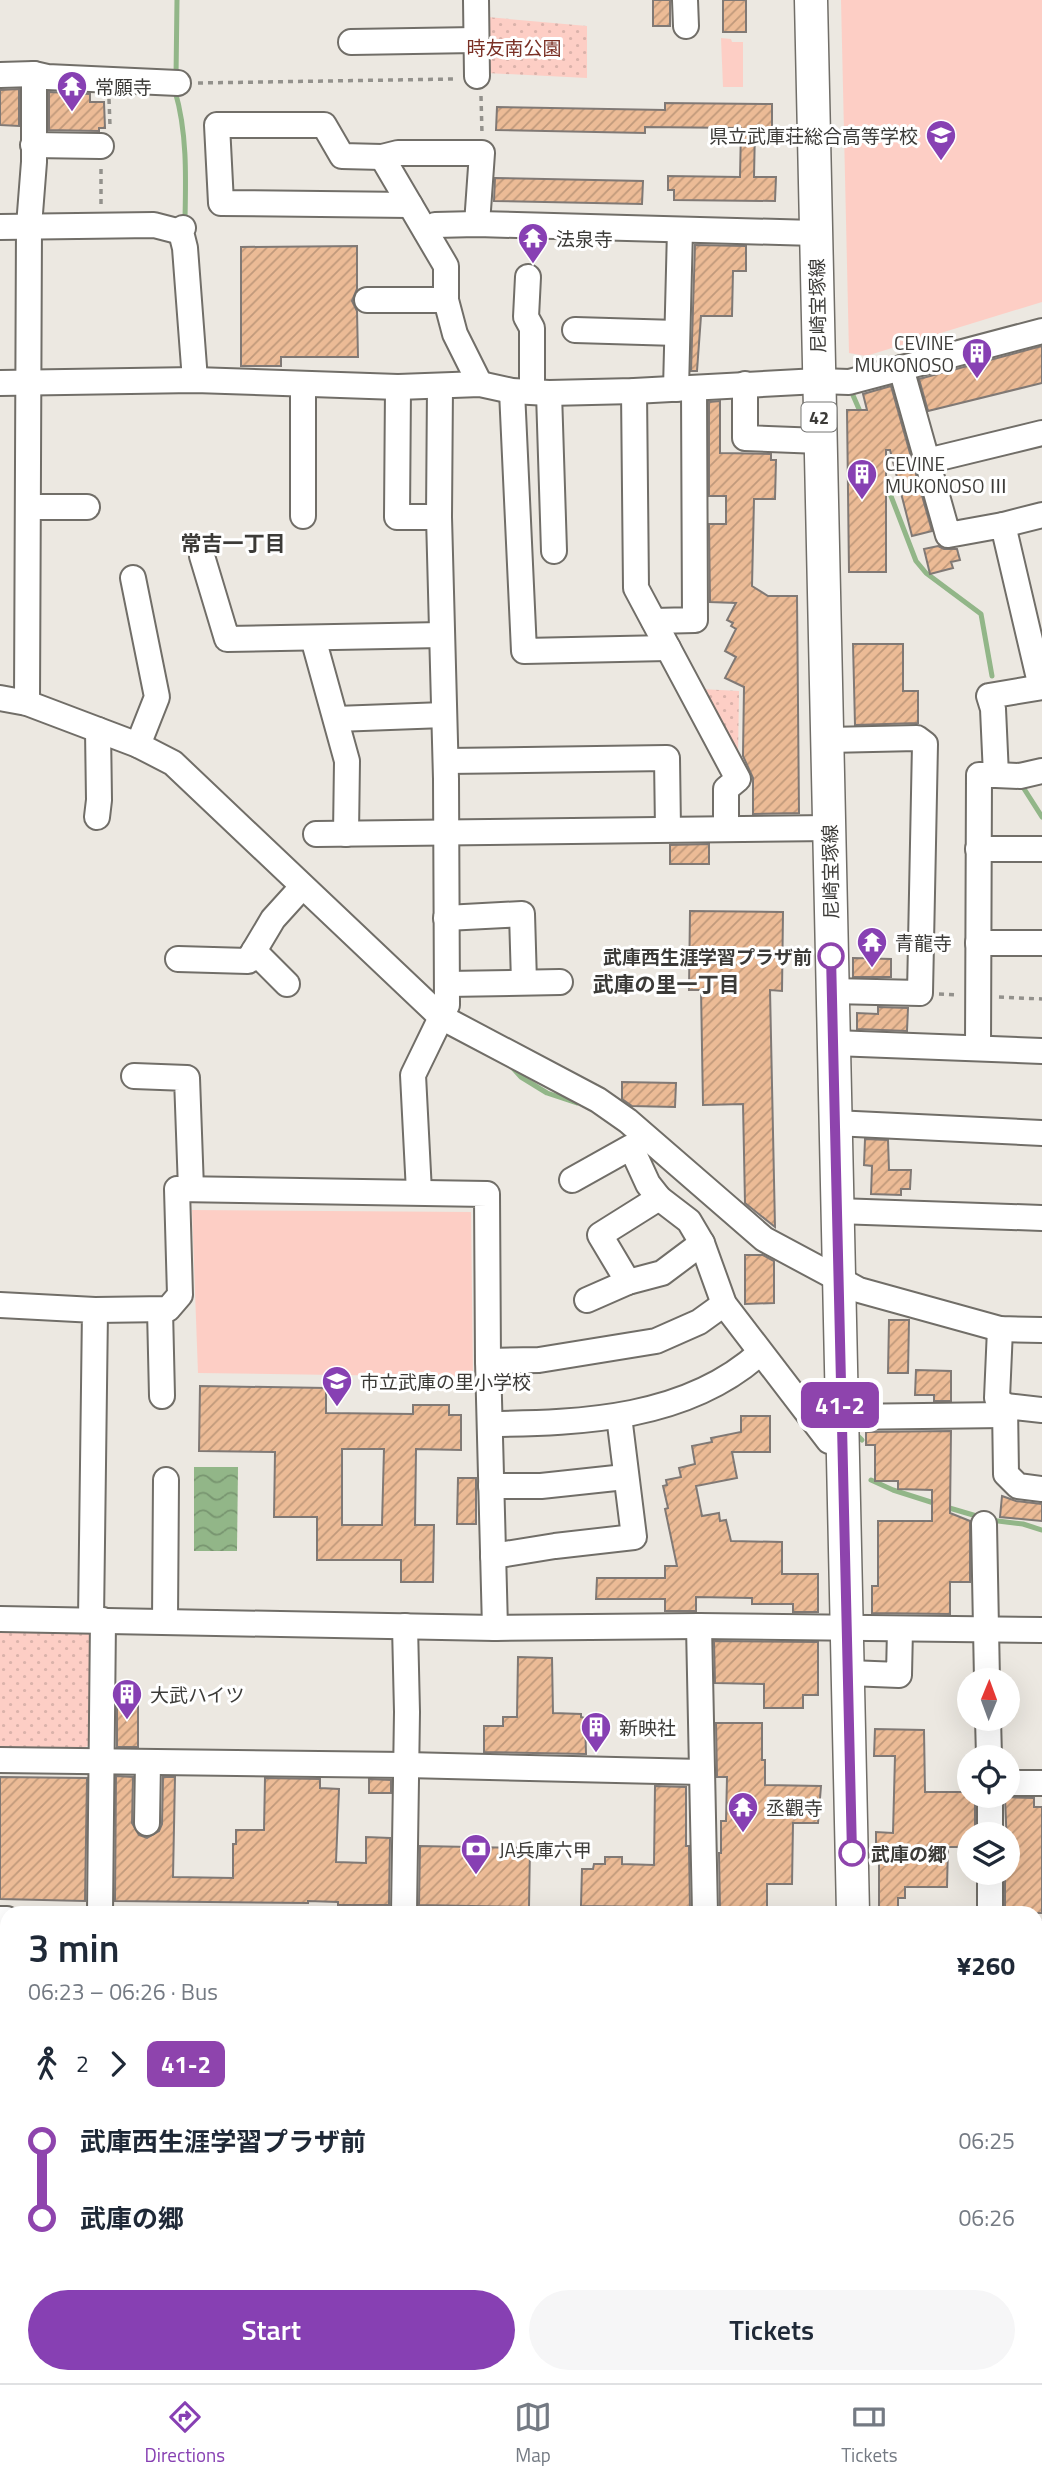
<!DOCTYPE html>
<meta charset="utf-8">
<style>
body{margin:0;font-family:"Titillium Web","Noto Sans JP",sans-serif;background:#f6f6f7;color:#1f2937;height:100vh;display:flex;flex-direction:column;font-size:26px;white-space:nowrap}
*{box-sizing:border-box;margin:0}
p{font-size:23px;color:#747a83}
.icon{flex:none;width:38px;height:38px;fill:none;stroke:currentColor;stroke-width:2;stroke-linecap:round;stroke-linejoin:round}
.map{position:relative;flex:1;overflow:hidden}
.side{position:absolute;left:0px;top:1906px;width:1043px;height:478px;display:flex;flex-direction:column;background:#fff;border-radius:21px 21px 0 0;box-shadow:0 7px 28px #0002}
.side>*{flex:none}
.badge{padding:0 14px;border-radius:10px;font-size:24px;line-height:46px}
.needle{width:46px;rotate:1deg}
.buttons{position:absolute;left:957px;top:1668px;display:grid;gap:14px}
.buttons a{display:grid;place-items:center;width:63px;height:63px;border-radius:50%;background:#fff;box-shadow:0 7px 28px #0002;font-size:35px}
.map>.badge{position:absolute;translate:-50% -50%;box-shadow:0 0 0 4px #fff}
.legs{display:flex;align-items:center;gap:10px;height:77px;padding:0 28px;font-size:23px}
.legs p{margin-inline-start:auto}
.overview{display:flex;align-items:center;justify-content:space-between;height:119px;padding:0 28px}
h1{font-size:38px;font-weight:600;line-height:52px}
.cta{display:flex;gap:14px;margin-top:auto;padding:14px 28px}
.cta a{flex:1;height:80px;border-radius:42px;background:#8740b3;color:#fff;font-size:28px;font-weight:600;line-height:80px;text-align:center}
.cta a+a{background:#f6f6f7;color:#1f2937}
ul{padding:0 28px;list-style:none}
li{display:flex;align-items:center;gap:24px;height:77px;font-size:26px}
li i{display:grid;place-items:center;width:10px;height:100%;margin:0 9px;background:currentColor}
li i::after{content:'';width:18px;height:18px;margin:-9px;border:5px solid;border-radius:50%;background:#fff}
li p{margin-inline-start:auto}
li:first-child i{background:linear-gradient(#0000 50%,currentColor 0)}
li:last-child i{background:linear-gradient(currentColor 50%,#0000 0)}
.tab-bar{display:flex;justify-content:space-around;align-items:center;height:98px;border-top:2px solid #e0e1e3;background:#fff;font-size:19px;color:#747a83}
.tab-bar a{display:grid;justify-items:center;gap:4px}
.tab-bar .current{color:#8740b3}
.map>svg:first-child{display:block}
.grass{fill:url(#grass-dots)}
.garden{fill:#fdcec5}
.water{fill:url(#water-waves)}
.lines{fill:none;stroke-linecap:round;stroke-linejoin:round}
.stream{stroke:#92b688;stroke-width:5}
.building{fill:url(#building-hatch);stroke:#807975;stroke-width:2;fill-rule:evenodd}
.minor-casing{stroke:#716e68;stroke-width:28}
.major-casing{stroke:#716e68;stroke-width:35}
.path{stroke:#93918c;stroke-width:3.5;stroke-dasharray:5 5;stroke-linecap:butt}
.minor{stroke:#fff;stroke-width:24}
.major{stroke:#fff;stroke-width:32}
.line-1-casing{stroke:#fff;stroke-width:16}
.line-1{stroke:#8e44ad;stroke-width:10}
.stop-1-dot{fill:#fff;stroke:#8e44ad;stroke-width:3.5}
.labels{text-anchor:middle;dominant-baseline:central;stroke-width:6;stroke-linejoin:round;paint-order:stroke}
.shield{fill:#fff;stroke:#767674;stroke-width:2}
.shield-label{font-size:18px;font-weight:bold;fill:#3c3b38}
.park-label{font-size:19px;fill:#7a3025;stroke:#fff}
.poi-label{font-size:19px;fill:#3c3b38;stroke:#fff;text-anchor:start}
.street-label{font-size:19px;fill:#3c3b38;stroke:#fff}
.stop-label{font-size:19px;font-weight:bold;fill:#3c3b38;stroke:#fff;text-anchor:end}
.neighbourhood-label{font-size:21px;font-weight:bold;fill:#3c3b38;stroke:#fff}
</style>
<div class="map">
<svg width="1042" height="2383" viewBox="0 0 1042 2383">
<defs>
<pattern id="grass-dots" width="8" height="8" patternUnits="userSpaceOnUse" patternTransform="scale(1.75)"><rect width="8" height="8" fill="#fdcec5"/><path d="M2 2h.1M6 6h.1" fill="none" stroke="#dab2aa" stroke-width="1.8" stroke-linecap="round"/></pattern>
<pattern id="water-waves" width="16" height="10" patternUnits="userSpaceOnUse" patternTransform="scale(1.75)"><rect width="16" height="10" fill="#92b688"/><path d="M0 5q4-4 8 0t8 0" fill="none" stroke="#789570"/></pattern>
<pattern id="building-hatch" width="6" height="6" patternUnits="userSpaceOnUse" patternTransform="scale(1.75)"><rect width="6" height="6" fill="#ecbb96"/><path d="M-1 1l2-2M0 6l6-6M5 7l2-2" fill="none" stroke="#c0997b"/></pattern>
</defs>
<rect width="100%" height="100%" fill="#ece8e1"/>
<g class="grass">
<polygon points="487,17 587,26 587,78 487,73"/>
<polygon points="700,689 739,691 738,758"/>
<polygon points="0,1627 95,1633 93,1743 81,1749 0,1747"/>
<rect x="612" y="2377" width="92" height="6"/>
</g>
<g class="garden">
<polygon points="841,0 1042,0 1042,302 866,356 849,353"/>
<polygon points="721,38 731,39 732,42 743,42 743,87 723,87"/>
<polygon points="192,1210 471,1212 473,1377 198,1373"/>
</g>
<polygon class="water" points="194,1467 238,1467 237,1551 194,1551"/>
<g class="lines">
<g class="stream">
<polyline points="176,77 177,0"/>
<path d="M175 91C187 131 186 176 185 218"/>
<polyline points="852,393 862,416"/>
<polyline points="884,478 916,561 926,573 981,614 992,676"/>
<polyline points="1021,784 1042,817"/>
<polyline points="511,1066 521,1077 547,1093 577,1103"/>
<polyline points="814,1402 826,1416"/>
<polyline points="858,1436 862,1440"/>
<polyline points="871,1480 893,1490 937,1504"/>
<polyline points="946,1507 980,1517"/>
<polyline points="990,1520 1023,1524 1042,1530"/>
</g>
</g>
<g class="building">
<rect x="653" y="0" width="17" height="26"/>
<rect x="723" y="0" width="23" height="32"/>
<polygon points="19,89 19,126 0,125 0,90"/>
<polygon points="49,92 90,94 90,102 104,102 105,128 99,128 99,131 49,130"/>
<polygon points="665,103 772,104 772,128 755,128 754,177 776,177 775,201 674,200 674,190 668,190 668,176 740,177 741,128 645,127 645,133 496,130 497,107 665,110"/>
<polygon points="495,178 643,181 642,204 494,201"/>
<polygon points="695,245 746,246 746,271 733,271 732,316 701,316 697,371 691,371"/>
<polygon points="357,246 357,289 352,301 357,311 358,357 281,357 281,366 241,366 241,247"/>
<polygon points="1042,346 1042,383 928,411 919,379"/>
<polygon points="891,386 932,531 912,536 890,450 886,450 886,572 849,572 847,410 867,410 863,394"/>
<polygon points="720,401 720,453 771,454 771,460 776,460 775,499 754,499 752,586 768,596 797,596 799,813 753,814 753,778 743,756 744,687 725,678 736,657 725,651 736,629 731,626 733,623 727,620 736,603 710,602 709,524 726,524 726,496 709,496 709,402"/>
<polygon points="938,546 944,549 957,549 960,560 951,562 953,568 930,574 924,549"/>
<polygon points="853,644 903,644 903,691 918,691 918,723 855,725"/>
<polygon points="709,844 709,864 670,864 670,845"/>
<polygon points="690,911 783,912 782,991 770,990 775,1227 745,1203 743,1104 703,1105 701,990 689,990"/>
<polygon points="853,958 891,959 891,977 853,977"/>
<polygon points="878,1007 908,1008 907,1031 857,1029 857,1013 878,1014"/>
<polygon points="622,1082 676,1083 675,1107 632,1106 622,1099"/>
<polygon points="865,1139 888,1140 889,1170 911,1170 910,1189 901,1189 901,1195 871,1194 872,1166 864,1165"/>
<polygon points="745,1255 763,1255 774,1261 774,1303 745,1304"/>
<polygon points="889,1320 909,1320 908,1373 888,1373"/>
<polygon points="916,1370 951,1371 951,1401 934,1401 934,1395 915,1395"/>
<path d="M200 1386 326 1388V1413L413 1414V1405H449V1415H461V1450L416 1449 415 1525H434L433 1582H401V1560H317V1517H274L275 1452 199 1451ZM342 1449H384L382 1525H342Z"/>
<polygon points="741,1416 770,1416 770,1452 732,1452 737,1478 696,1486 702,1516 719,1513 720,1521 726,1520 731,1541 782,1542 782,1574 818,1574 818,1612 793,1612 793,1604 752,1604 752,1598 696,1597 696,1611 665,1611 665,1599 596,1599 597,1578 665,1578 665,1566 677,1566 665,1509 668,1508 663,1486 667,1485 666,1480 681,1477 679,1468 695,1464 692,1446 712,1442 711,1438 741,1432"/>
<polygon points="951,1431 950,1513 970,1521 970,1582 950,1582 950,1614 872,1613 872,1586 878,1586 878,1521 932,1521 932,1490 898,1489 898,1481 875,1481 875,1445 866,1445 866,1432"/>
<polygon points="458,1478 476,1478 476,1524 457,1524"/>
<polygon points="1002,1496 1016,1501 1042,1504 1042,1521 1000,1517"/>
<polygon points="714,1641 818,1642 818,1695 803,1695 803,1708 764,1708 764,1684 715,1683"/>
<polygon points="518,1657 552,1658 553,1713 581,1714 581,1717 585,1718 586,1754 484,1752 484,1726 503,1726 503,1717 517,1717"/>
<rect x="117" y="1695" width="21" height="52"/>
<polygon points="716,1723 762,1723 762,1760 765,1760 765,1785 821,1786 818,1823 793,1823 792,1884 767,1884 767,1910 720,1909 719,1853 721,1853 721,1821 726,1821 727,1777 717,1777"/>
<polygon points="875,1729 924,1730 925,1792 970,1792 970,1796 975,1796 975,1834 970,1834 970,1847 948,1847 947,1887 905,1887 905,1898 898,1898 898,1913 886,1913 879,1906 879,1855 876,1855 876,1832 893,1833 895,1756 874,1756"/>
<polygon points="116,1776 133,1777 132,1823 139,1835 147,1838 159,1831 162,1824 163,1777 175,1777 173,1877 233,1878 233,1844 236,1844 236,1830 264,1830 265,1778 320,1779 320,1788 339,1789 336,1862 366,1863 366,1837 390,1838 389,1905 338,1905 338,1902 308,1901 308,1903 115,1901"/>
<polygon points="0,1777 87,1778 85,1901 0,1899"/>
<polygon points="369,1779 391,1780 391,1793 369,1793"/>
<polygon points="655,1786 686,1787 686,1846 689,1846 690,1911 649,1911 649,1907 581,1906 582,1869 593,1869 594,1864 605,1864 605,1857 622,1857 622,1864 654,1865"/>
<polygon points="1005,1797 1034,1798 1034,1807 1042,1807 1042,1913 1005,1913 1005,1872 1008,1872"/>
<polygon points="420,1846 530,1848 529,1907 419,1905"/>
</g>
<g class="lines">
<g class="minor-casing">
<g id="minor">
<polyline points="476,0 477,76"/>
<polyline points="685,0 686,26"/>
<polyline points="351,42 476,40"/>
<polyline points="0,75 34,74 47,77 178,83"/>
<polyline points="33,145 101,146"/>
<polyline points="382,157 446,266 446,300 455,334 480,384"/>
<polyline points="410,205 221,203 217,125 324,125 342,156 382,157 398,153 482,153 477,224"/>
<polyline points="0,227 154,225 181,232"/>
<polyline points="183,228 181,232 185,248 195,380"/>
<polyline points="426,231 435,225 477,224 815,233"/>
<polyline points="528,277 526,317 532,328 532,391"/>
<polyline points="367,300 446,300"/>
<polyline points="575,330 677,333"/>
<polyline points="901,368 948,535 1003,525 1041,687"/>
<polyline points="0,383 195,380 398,387 480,384 512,391 549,393 634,391 818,381 849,382 1042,331"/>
<polyline points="745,384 745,438 820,441"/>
<polyline points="398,387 397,517 439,517"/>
<polyline points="676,389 680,230"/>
<polyline points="512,391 524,651 668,648"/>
<polyline points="634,391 636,588 738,779 726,789 726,829"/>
<polyline points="549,393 554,551"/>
<polyline points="927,461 1042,433"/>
<polyline points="28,507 87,507"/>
<polyline points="303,516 303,384"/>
<polyline points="1003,525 1042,515"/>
<polyline points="202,556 227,639 442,635"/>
<polyline points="133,578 157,697 138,745"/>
<polyline points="654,621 695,620 694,388"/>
<polyline points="313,638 347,761 346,834"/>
<polyline points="0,698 27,703 138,745 173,763 441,1017 598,1100 628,1121 764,1239 859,1290 1000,1329 1042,1330"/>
<polyline points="27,703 29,226 34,162 34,74"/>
<polyline points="336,719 444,715"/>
<polyline points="828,740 917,738 925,744 920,993 832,991"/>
<polyline points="446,761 667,758 668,829"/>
<polyline points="996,775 1020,776 1042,771"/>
<polyline points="97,817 99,800 98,730"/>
<polyline points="316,834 830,828"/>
<polyline points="978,849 1042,849"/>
<polyline points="446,918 522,914 524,982"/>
<polyline points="978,943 1042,943"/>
<polyline points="254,951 287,984"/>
<polyline points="178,959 248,961 273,919 302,887"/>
<polyline points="447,984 560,982"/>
<polyline points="834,1043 1042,1051"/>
<polyline points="978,1048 979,775 996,775 993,709 989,696 1042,687"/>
<polyline points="134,1076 187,1078 191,1189"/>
<polyline points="834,1123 1042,1133"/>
<polyline points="572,1180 631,1147 648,1184 659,1198 689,1221 702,1243 724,1304 829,1441 843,1443"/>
<polyline points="419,1192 413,1075 447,1005 446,779 439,517 440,386"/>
<polyline points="837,1211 1042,1218"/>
<polyline points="628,1282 600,1235 659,1198"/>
<polyline points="587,1300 628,1282 662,1273 702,1243"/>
<polyline points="0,1305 95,1310 91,1620"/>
<polyline points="95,1310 168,1309 180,1295 177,1189 487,1194 488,1361 495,1628"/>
<polyline points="160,1310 162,1396"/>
<polyline points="1000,1329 997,1398 1005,1406"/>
<polyline points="488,1361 539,1360 656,1341 699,1322 724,1304"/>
<polyline points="1042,1410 1005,1406 1006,1474 1018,1486 1042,1489"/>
<polyline points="841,1417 1005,1415"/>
<path d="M490 1424C582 1423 687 1419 760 1353"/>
<polyline points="491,1486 541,1486 625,1477"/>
<polyline points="984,1524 987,1680"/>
<polyline points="493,1556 555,1546 634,1537 619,1416"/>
<polyline points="0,1619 495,1628 699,1626 1042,1630"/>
<polyline points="165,1621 166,1480"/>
<polyline points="699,1626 705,1913"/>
<polyline points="849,1673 899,1675 900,1629"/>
<polyline points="988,1718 989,1757"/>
<polyline points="0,1760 406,1765 702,1772"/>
<polyline points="1008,1783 1042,1783"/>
<polyline points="990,1796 990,1834"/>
<polyline points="147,1823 148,1762"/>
<polyline points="990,1872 990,1913"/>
<polyline points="100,1913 103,1620"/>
<polyline points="404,1913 407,1712 405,1626"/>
<polyline points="0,1919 7,1919"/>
<polyline points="1036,1934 1042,1934"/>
<polyline points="0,2057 7,2057"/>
<polyline points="1036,2069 1042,2069"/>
<polyline points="0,2183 7,2183"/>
<polyline points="1036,2194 1042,2194"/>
<polyline points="1036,2334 1042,2334"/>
<polyline points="108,2376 128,2383"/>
<polyline points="712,2376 712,2383"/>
<polyline points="998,2376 998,2383"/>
<polyline points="0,2379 9,2376"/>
<polyline points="346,2383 347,2376"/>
<polyline points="491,2383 491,2376"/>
<polyline points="604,2383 604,2376"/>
</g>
</g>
<g class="major-casing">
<g id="major">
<polyline points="811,0 853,1913"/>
<polyline points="863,2376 864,2383"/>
</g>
</g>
<g class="path">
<polyline points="198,83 456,79"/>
<polyline points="481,96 482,134"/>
<polyline points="109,99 110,126"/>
<polyline points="101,204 101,166"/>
<polyline points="939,994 959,995"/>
<polyline points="999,997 1042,999"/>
<polyline points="154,2383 154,2376"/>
</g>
<use href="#minor" class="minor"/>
<use href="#major" class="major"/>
</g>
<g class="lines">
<g class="line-1-casing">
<polyline id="line-1" points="831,956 852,1853"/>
</g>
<use href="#line-1" class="line-1"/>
</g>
<defs>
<g id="temple-pin" transform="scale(1.575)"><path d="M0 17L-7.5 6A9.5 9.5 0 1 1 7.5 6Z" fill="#8740b3" stroke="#fff"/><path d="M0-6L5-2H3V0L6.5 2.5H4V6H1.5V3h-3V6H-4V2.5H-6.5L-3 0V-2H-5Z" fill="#fff"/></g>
<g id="school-pin" transform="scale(1.575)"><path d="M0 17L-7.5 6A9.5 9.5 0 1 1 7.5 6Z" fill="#8740b3" stroke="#fff"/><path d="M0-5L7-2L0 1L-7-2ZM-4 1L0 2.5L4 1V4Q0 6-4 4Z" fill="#fff"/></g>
<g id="building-pin" transform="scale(1.575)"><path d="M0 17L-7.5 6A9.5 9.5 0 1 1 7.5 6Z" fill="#8740b3" stroke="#fff"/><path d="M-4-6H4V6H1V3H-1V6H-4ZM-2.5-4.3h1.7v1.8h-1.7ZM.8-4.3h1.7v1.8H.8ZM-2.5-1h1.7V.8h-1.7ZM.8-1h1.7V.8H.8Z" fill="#fff"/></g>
<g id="bank-pin" transform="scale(1.575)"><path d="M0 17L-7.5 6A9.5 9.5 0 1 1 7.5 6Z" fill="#8740b3" stroke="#fff"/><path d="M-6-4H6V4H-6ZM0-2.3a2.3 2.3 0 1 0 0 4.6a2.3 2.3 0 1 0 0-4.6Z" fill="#fff"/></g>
</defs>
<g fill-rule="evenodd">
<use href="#temple-pin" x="72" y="86"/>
<use href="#school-pin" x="941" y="135"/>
<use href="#temple-pin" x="533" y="238"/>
<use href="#building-pin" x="977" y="353"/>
<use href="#building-pin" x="862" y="474"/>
<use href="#temple-pin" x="872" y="942"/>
<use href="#school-pin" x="337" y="1381"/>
<use href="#building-pin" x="127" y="1694"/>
<use href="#building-pin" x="596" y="1727"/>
<use href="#temple-pin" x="743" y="1807"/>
<use href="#bank-pin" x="476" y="1849"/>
</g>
<g class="stop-1-dot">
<circle cx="831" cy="956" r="12"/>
<circle cx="852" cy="1853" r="12"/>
</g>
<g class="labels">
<rect class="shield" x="801.5" y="402.5" width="35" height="29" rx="5"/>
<g class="shield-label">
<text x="819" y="417">42</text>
</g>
<g class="park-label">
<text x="514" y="47">時友南公園</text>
</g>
<g class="poi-label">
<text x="95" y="86">常願寺</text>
<text x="918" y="135" text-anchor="end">県立武庫荘総合高等学校</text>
<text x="556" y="238">法泉寺</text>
<text x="954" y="342" text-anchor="end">CEVINE<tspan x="954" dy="22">MUKONOSO</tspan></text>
<text x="885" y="463">CEVINE<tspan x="885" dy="22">MUKONOSO Ⅲ</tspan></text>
<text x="895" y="942">青龍寺</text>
<text x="360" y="1381">市立武庫の里小学校</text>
<text x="150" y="1694">大武ハイツ</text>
<text x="619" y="1727">新映社</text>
<text x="766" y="1807">丞觀寺</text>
<text x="499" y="1849">JA兵庫六甲</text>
</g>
<g class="street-label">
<text transform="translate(817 306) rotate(-91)">尼崎宝塚線</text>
<text transform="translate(830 872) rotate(-91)">尼崎宝塚線</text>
</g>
<g class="stop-label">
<text x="812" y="956">武庫西生涯学習プラザ前</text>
<text x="871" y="1853" text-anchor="start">武庫の郷</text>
</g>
<g class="neighbourhood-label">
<text x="233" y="543">常吉一丁目</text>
<text x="666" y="984">武庫の里一丁目</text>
</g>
</g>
</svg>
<div class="buttons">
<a><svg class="needle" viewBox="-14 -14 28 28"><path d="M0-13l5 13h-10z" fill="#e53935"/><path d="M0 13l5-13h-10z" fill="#747a83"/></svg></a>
<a><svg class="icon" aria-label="locate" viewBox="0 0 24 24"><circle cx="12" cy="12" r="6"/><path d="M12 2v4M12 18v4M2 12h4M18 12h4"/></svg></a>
<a><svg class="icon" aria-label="layers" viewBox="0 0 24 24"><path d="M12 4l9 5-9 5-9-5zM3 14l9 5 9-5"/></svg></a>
</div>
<b class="badge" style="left:840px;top:1405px;background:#8e44ad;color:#fff">41-2</b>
<section class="side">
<div class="overview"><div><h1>3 min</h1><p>06:23 – 06:26 · Bus</p></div><b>¥260</b></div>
<div class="legs"><svg class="icon" aria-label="walk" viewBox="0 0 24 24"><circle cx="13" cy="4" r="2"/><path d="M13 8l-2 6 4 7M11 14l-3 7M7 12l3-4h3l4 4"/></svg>2<svg class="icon" aria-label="forward" viewBox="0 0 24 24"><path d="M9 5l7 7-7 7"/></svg><b class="badge" style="background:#8e44ad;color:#fff">41-2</b></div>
<ul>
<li><i style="color:#8e44ad"></i><b>武庫西生涯学習プラザ前</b><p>06:25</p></li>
<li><i style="color:#8e44ad"></i><b>武庫の郷</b><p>06:26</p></li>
</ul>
<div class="cta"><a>Start</a><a>Tickets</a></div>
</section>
</div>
<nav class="tab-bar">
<a class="current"><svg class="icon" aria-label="directions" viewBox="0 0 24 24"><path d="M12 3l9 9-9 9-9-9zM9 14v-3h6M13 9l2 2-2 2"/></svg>Directions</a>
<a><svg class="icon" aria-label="map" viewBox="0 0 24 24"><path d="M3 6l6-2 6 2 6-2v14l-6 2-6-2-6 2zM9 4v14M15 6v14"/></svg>Map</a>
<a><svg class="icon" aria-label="tickets" viewBox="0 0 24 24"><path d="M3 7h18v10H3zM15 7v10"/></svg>Tickets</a>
</nav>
